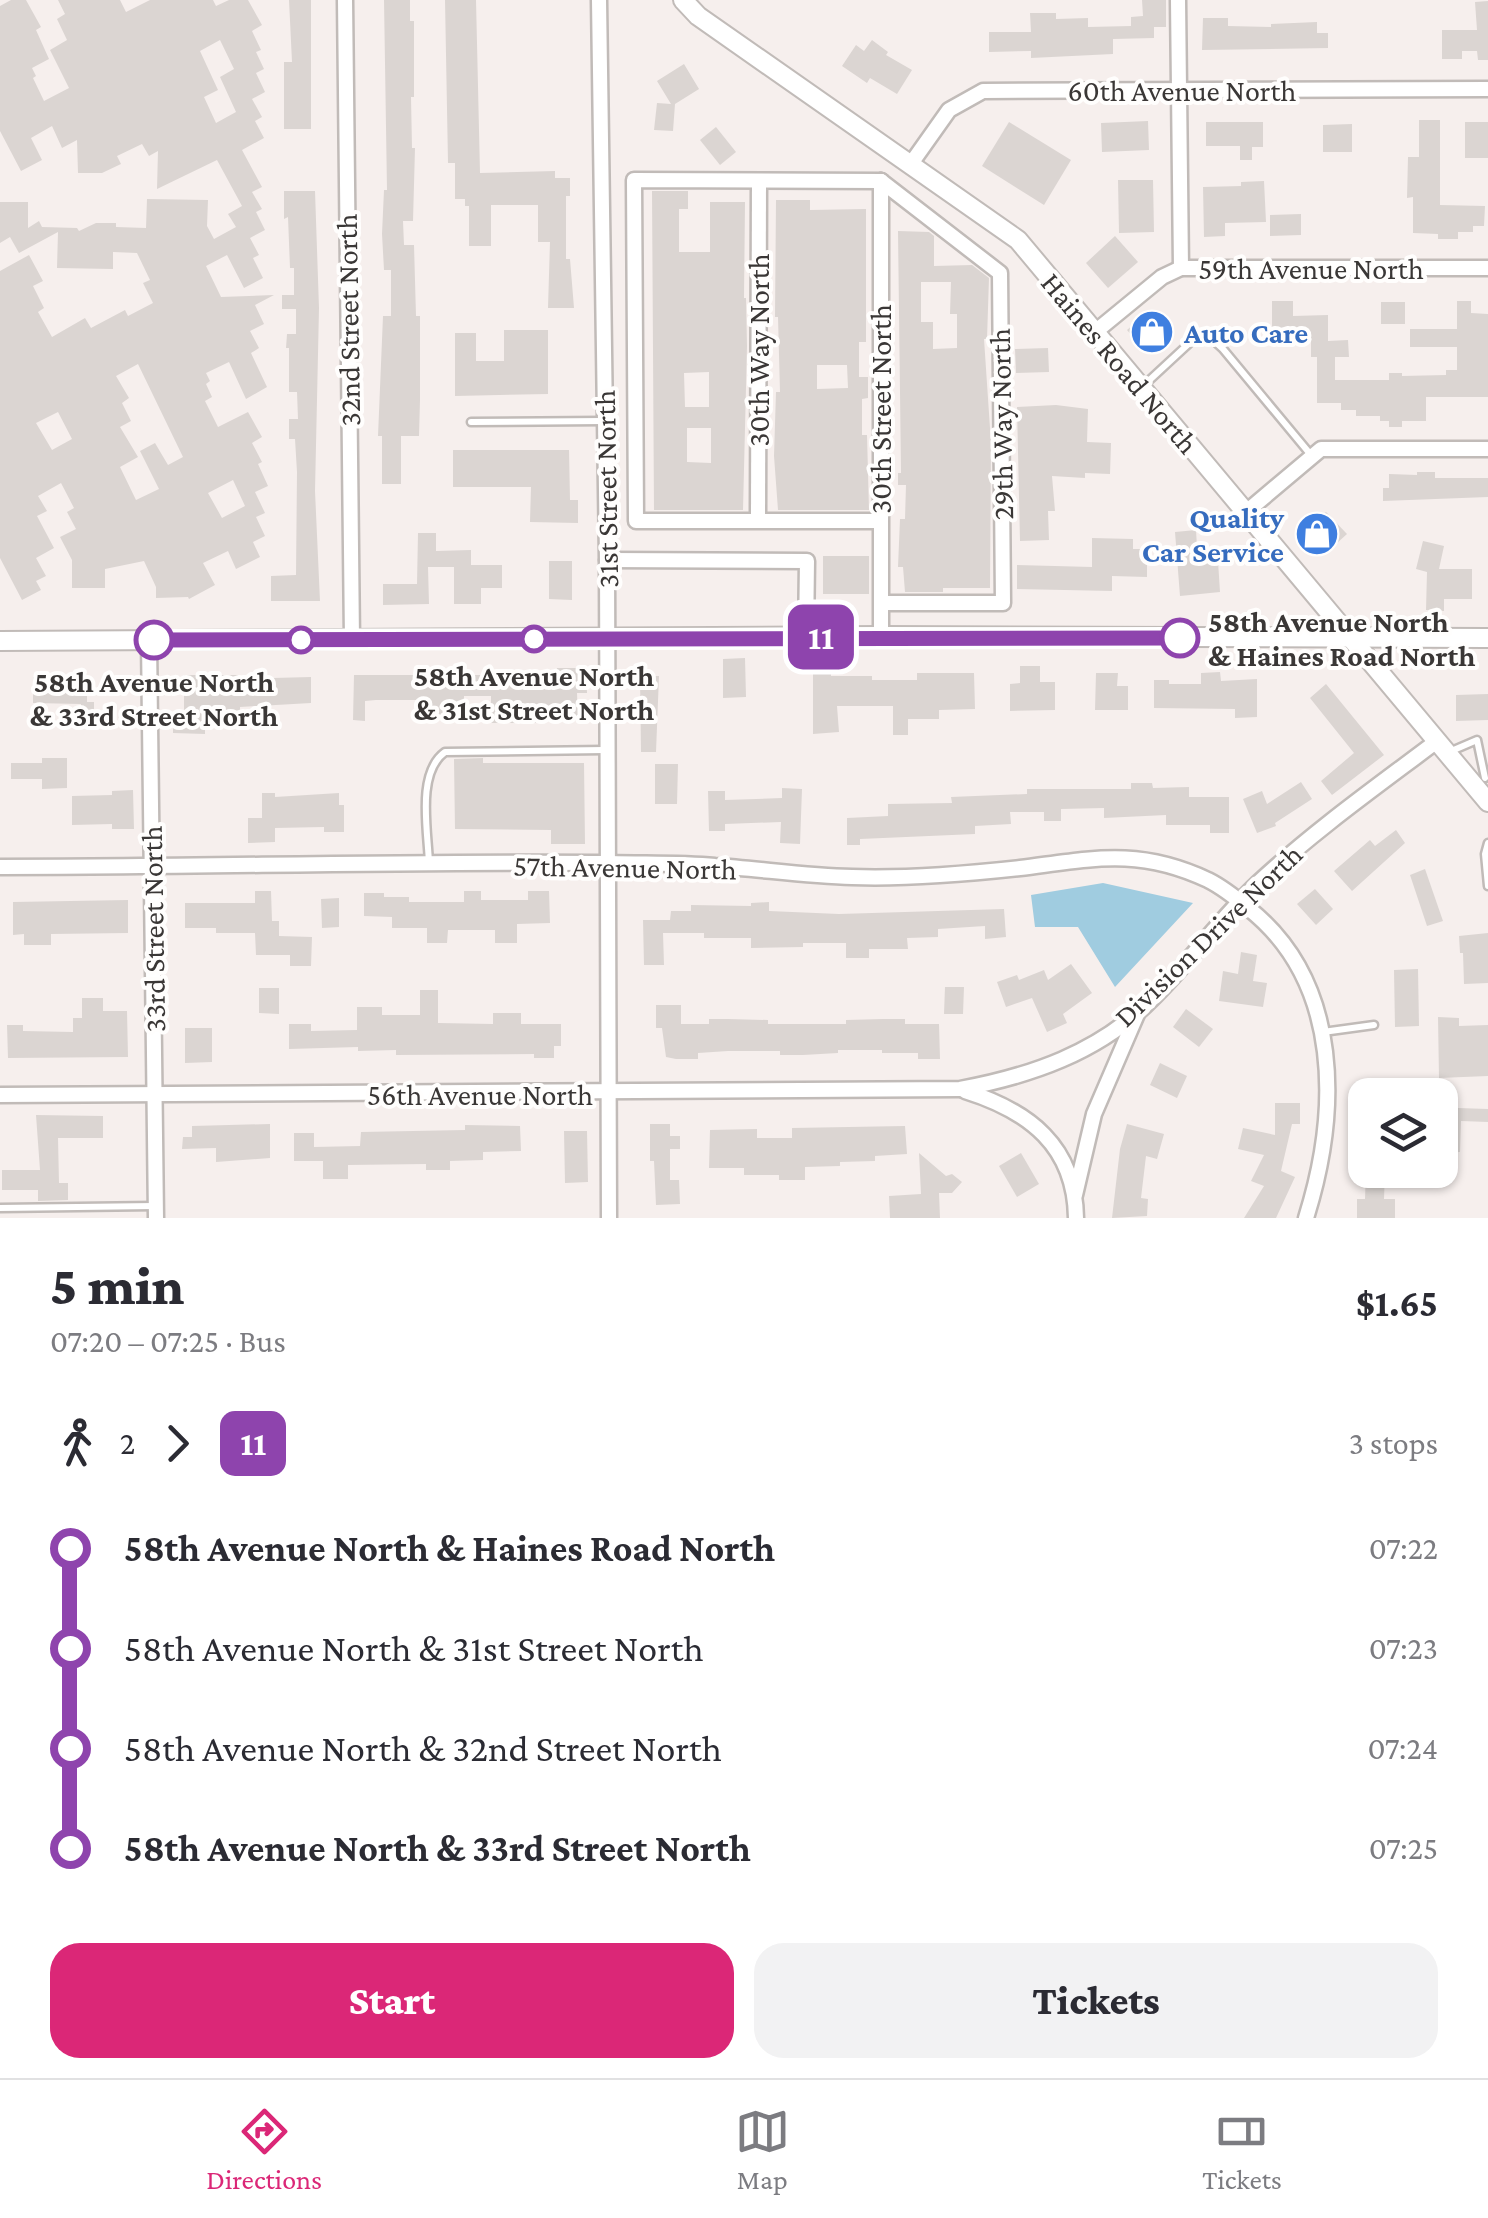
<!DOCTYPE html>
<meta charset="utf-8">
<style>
body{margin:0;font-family:"Crimson Pro",serif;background:#f2f2f3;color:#2b2b33;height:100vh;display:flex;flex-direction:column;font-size:38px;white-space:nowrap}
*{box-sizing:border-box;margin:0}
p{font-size:32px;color:#7c7c81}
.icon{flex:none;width:55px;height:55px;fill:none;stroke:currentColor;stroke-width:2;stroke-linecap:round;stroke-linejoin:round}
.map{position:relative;height:1218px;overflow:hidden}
.panel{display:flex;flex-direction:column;background:#fff;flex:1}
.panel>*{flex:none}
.badge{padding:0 20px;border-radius:15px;font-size:35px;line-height:65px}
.controls{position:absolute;left:1348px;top:1078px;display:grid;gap:20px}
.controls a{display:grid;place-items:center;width:110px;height:110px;border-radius:20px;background:#fff;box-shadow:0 2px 8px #0004;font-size:50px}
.map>.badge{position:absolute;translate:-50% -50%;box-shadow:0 0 0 5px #fff}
.legs{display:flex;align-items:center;gap:15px;height:110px;padding:0 50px;font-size:32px}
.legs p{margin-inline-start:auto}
.summary{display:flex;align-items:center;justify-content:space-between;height:170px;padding:0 50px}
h1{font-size:55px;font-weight:800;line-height:75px}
.cta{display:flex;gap:20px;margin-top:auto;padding:20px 50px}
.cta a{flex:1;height:115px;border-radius:30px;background:#db2777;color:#fff;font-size:40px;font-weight:800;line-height:115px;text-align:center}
.cta a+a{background:#f2f2f3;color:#2b2b33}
ul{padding:0 50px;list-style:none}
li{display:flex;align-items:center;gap:35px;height:100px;font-size:38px}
li i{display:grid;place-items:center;width:15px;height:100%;margin:0 12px;background:currentColor}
li i::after{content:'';width:25px;height:25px;margin:-12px;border:8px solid;border-radius:50%;background:#fff}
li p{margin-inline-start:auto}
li:first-child i{background:linear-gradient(#0000 50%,currentColor 0)}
li:last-child i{background:linear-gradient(currentColor 50%,#0000 0)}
.tabs{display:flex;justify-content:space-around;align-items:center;height:140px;border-top:2px solid #e1e1e2;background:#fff;font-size:28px;color:#7c7c81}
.tabs a{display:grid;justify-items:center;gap:5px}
.tabs .selected{color:#db2777}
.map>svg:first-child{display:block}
.water{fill:#a0cce0}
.building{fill:#dbd5d2;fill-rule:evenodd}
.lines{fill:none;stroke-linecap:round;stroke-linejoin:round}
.service-casing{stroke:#c1bbb8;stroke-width:11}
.minor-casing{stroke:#c1bbb8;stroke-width:19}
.tertiary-casing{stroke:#c1bbb8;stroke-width:22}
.service{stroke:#fff;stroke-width:6}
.minor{stroke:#fff;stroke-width:14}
.tertiary{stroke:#fff;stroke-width:18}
.line-1-casing{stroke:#fff;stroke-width:22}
.line-1{stroke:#8e44ad;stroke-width:15}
.stop-1-dot{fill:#fff;stroke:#8e44ad;stroke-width:5}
.labels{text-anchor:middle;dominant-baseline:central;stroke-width:8;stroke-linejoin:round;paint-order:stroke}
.street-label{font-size:30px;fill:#3a3736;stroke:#fffefd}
.shop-label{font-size:30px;font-weight:bold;fill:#366cbe;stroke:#fffefd;text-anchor:start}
.stop-label{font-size:30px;font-weight:bold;fill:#3a3736;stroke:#fffefd}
</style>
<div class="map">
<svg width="1488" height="1218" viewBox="0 0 1488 1218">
<rect width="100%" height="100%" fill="#f6efed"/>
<polygon class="water" points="1103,883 1193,903 1115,987 1078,927 1035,927 1031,895"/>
<g class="building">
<path d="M11 0H26L41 27 36 30 49 59 32 68 36 76 33 78 44 101 69 88 50 50 67 40 57 19 65 14 58 0H120L126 12 150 0H213L216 6 229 0H248L262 25 252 31 261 50 256 52 264 69 256 73 265 92 252 99 262 117 255 121 264 138 242 150 262 187 252 192 262 209 256 212 265 230 250 238 259 255 253 258 263 278 244 288 227 255 206 266 221 297 274 295 255 305 264 324 250 331 259 348 251 353 267 387 246 399 229 362 206 373 210 381 206 384 212 397 205 401 218 427 248 412 262 437 252 443 262 462 258 464 268 486 255 492 265 513 256 517 265 536 253 542 260 557 236 569 228 551 203 563 215 585 189 599 188 597 156 598V587L144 561 105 569V588H72V560L60 537 76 529 67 512 74 508 61 483 38 496 47 511 37 516 54 548 36 558 46 576 36 581 41 590 22 600 0 558V271L29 255 43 281 33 286 44 308 38 312 52 337 85 318 91 328 125 310 128 316 153 303 143 283 150 280 137 253 113 252V269L57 268 58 232 19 253 10 237 0 243V202H28V228L39 221 42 227 77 228 79 231 96 223H116V227L146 228 147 199 208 200 207 226 214 239 236 227 228 214 242 206 217 160 157 189 158 151 149 156 142 144 117 156 121 164 102 173H78L77 140 62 148 52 126 31 138 42 160 21 171 0 131V6ZM220 40 234 69 220 77 236 112 216 123 204 97 218 90 200 51ZM138 364 183 457 168 465 155 443 140 451 159 489 136 500 120 467 138 457 120 427 131 421 122 403 129 398 116 376ZM58 412 72 439 52 450 36 423ZM233 480 245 506 222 518 208 493Z"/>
<polygon points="289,0 311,0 311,129 284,129 284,62 292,62"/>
<polygon points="384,0 410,0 410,21 414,21 414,97 411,97 412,148 415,148 413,221 403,221 404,245 414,245 416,316 420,316 420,400 419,436 401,436 401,484 382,484 382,436 378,436 383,316 391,316 391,270 384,270 382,234 384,190 387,190"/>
<polygon points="445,0 476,0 480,173 555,171 555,178 570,178 570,196 566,196 566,259 570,259 574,308 548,308 550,242 538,242 538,205 491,205 491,246 469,246 469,206 465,206 465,199 455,199 455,163 448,163"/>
<polygon points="1142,0 1166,0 1166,27 1154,27 1154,38 1113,39 1113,54 1031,58 1031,51 989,52 989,32 1031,32 1030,13 1056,13 1056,19 1088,18 1088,27 1131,26 1131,17 1143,16"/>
<polygon points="1488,1 1488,60 1478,60 1477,51 1462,51 1462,59 1442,59 1442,30 1477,30 1475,2"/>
<polygon points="1203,18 1228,18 1228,26 1271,27 1271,24 1317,22 1317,33 1328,33 1328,48 1202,50"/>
<polygon points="872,40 888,52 886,55 912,70 897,94 870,78 867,83 842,66 856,45 864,51"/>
<polygon points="684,64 699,89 675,104 673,131 654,130 657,103 671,104 657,81"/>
<polygon points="1419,120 1440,120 1440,205 1485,206 1484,226 1473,226 1473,232 1458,232 1458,239 1438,239 1438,234 1413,233 1413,197 1407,198 1408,157 1419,157"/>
<polygon points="1148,121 1149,150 1102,152 1101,123"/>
<polygon points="1009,122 1071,160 1044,205 982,166"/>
<polygon points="1206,122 1263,122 1263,147 1252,147 1252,160 1240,160 1240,146 1206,146"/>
<rect x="1465" y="122" width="23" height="36"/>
<polygon points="1352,124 1352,152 1323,152 1323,125"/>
<polygon points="716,127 736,152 720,165 700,140"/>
<polygon points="1118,180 1153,180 1154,232 1119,233"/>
<polygon points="1264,181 1266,222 1225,223 1225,236 1204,237 1203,187 1241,186 1241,182"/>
<polygon points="284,191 315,191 319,308 315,491 320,601 271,601 271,576 296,575 297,472 295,439 289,439 289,419 298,419 297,392 289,392 289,348 286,348 287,334 296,334 296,309 282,309 282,295 294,295 294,268 290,268 288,217 284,219"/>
<path d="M652 191H688V209H679V252H710V202H745L744 298H746L747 346 743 510H654ZM709 372V407H685L684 373ZM687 428H711V463L687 462Z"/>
<path d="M776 200H810V210L866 209V342H859V377H868V398L862 399V435H867L869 510H778L774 456 776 392H780L778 317H775ZM817 365H847L848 388 817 389Z"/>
<polygon points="1301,214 1301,235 1270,236 1270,215"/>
<path d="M898 231 929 232 934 236V266L972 265 989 278 987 339H984L991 443 990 588H943V592H905L903 567H898L900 519H905L906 485H898V473H901ZM921 282H951L950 314H957V348L933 349V322H921Z"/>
<polygon points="1115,236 1138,262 1108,288 1086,263"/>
<polygon points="1272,301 1293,301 1293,316 1328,315 1328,341 1348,340 1349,357 1335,357 1335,380 1389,380 1389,373 1402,373 1402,376 1446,375 1446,370 1457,370 1457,347 1410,347 1410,329 1457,329 1457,301 1471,301 1471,313 1488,314 1488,397 1426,397 1426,421 1402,421 1402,427 1389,427 1389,421 1380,421 1380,416 1356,416 1356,410 1341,410 1341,403 1317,403 1317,357 1311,357 1311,332 1272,332"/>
<rect x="1381" y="302" width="24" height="22"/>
<polygon points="1151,310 1171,334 1148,354 1127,330"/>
<polygon points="504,330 548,330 548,394 455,396 455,333 476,333 476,361 504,361"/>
<polygon points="1048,348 1049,372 1016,373 1015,349"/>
<polygon points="1056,405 1088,409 1087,442 1111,443 1110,474 1085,473 1085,478 1052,476 1055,511 1048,511 1049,540 1020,541 1017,407"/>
<polygon points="453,450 569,450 570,500 578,500 578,523 530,522 531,487 453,487"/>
<polygon points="1417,472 1435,472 1435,478 1488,478 1488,497 1383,501 1383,488 1389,488 1389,474 1417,475"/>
<polygon points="1326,512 1347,534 1327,552 1306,531"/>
<polygon points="1196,530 1197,547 1208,546 1208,556 1213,556 1214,561 1218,561 1220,592 1180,596 1175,532"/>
<polygon points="418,533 436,533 436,551 471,550 471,565 502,565 502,588 481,588 481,604 454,604 454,567 428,567 429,604 383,605 383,584 417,584"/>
<polygon points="1092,538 1133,539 1133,549 1147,549 1147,577 1112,576 1112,591 1017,589 1017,565 1092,567"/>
<polygon points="1423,541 1444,546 1439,569 1472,569 1472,599 1444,599 1444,611 1426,610 1427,572 1416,569"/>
<rect x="823" y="556" width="46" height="38"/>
<polygon points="549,561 572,561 572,600 549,599"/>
<polygon points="745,658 746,697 723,698 723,659"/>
<polygon points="1020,666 1040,666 1040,682 1055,682 1055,710 1010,711 1010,684 1020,683"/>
<polygon points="813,667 831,667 831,676 872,676 872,680 917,680 917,673 974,673 975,709 939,710 939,719 908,719 908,735 893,735 893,706 837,706 839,732 813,734"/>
<polygon points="557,668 586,668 587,693 577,693 578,718 535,719 536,723 491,723 491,696 464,696 464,719 420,719 420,700 376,700 365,701 365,721 353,720 354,675 557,675"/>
<polygon points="1220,672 1221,681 1257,679 1257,717 1235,718 1235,709 1154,708 1154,680 1169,680 1169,684 1201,684 1201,673"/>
<polygon points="69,673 87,673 87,702 94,702 94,718 81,718 81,704 33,703 33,677 69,677"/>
<polygon points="1096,673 1118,673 1117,686 1128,686 1128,710 1095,710"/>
<polygon points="184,675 240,675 240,679 311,677 311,703 240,707 240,715 205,715 205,734 173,733 173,719 184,719"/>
<polygon points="640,676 659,676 656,752 641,752"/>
<polygon points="1326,684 1384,755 1332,795 1321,781 1354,753 1310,698"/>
<polygon points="1488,694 1488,720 1456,721 1456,695"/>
<polygon points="42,758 67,758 67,788 42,789 42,779 11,779 11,763 42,763"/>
<polygon points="483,758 483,763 584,763 585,844 551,844 551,830 455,829 454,759"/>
<polygon points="655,764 678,764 677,804 655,804"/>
<polygon points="1301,782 1312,799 1275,823 1276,826 1257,833 1243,799 1262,791 1267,804"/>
<polygon points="1131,783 1152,783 1153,788 1189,787 1189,797 1229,797 1229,833 1210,833 1210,825 1166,825 1166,815 1104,818 1104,808 1061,809 1061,821 1044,821 1044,812 1010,812 1011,824 975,826 975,834 860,839 860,845 847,845 847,818 888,816 888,804 952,803 951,797 1027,794 1027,789 1131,789"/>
<polygon points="782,788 802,789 800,844 780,843 781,822 725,824 725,831 709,831 708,791 725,791 725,800 782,798"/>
<polygon points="133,790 134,829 112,829 112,824 72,825 72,796 112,795 112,791"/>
<polygon points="262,793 275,793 275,797 339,793 339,805 344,805 344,832 324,832 324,827 275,828 275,842 248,843 248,818 262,818"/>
<polygon points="1396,830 1405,843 1352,891 1334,871 1370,840 1375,846"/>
<polygon points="1425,869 1443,921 1427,926 1410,875"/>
<polygon points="1315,889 1333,909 1316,925 1297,904"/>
<polygon points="255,891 271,891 272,921 279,921 279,936 312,937 311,966 290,966 290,955 256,955 255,933 216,933 216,928 185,928 185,903 255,903"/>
<polygon points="464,891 481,891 481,900 528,900 528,891 549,891 550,923 517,924 517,943 495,943 495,930 448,930 447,943 427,943 427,928 392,928 392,917 364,916 364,893 384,893 384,897 409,897 409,902 464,902"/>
<polygon points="339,898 339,927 322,928 321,899"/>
<polygon points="128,900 128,933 51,934 51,945 24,945 24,934 13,935 13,902"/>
<polygon points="769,902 769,911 839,914 1004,909 1006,937 985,939 985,926 938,929 938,937 907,938 908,949 869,949 869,958 846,958 846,943 803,943 803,947 751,948 751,938 704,938 704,933 663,933 664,965 644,965 643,920 670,920 671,911 691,911 691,905 751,906 751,903"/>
<polygon points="1488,933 1488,983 1464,984 1463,953 1460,953 1459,936"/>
<polygon points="1241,952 1257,955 1253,981 1267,983 1263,1007 1219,1001 1223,971 1238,974"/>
<polygon points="1071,964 1092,993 1063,1014 1067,1023 1047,1032 1032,998 1006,1007 997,982 1017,975 1019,980 1044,970 1048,980"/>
<polygon points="1418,969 1419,1026 1395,1027 1394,970"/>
<polygon points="945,987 964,987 963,1014 944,1014"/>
<polygon points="259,988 279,988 279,1014 259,1013"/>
<polygon points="420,990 438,990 438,1023 493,1024 493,1013 521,1013 521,1024 561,1024 561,1046 554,1046 554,1058 534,1058 534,1054 396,1055 396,1050 358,1051 358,1047 289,1049 289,1024 311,1024 311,1031 357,1030 357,1007 382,1007 382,1015 420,1015"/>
<polygon points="82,998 103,998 103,1011 127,1011 128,1057 8,1058 7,1025 23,1025 23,1031 73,1032 73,1018 82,1018"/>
<polygon points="656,1005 681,1005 681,1024 709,1024 709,1019 728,1019 768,1020 768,1024 846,1024 846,1020 883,1019 905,1019 905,1024 939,1024 940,1059 918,1059 918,1053 882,1053 882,1050 838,1050 838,1053 803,1055 780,1055 780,1051 728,1051 698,1053 698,1059 676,1059 666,1057 662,1028 656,1028"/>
<polygon points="1186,1009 1213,1029 1199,1047 1173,1027"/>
<polygon points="1438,1017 1459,1018 1459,1026 1488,1025 1488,1076 1439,1078"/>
<polygon points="185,1028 212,1028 212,1062 185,1063"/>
<polygon points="1160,1063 1187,1076 1177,1098 1150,1085"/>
<polygon points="1440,1098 1458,1099 1458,1108 1488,1109 1488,1122 1461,1121 1460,1152 1440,1153"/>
<polygon points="1275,1103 1300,1103 1300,1124 1292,1124 1281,1171 1295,1177 1276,1218 1244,1218 1264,1186 1251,1181 1264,1155 1238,1149 1243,1128 1275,1135"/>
<polygon points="36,1115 103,1116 103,1138 58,1138 59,1183 68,1183 68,1200 38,1201 38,1190 2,1190 2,1170 40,1170"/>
<polygon points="270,1124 270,1158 216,1162 216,1148 182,1149 183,1137 192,1137 192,1126"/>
<polygon points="650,1124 670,1124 670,1136 680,1136 680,1149 670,1149 670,1180 679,1180 680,1204 656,1205 654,1161 650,1161"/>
<polygon points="1127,1124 1164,1134 1157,1159 1146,1156 1141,1198 1148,1199 1147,1216 1112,1218 1120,1149"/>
<polygon points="465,1125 520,1126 521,1151 483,1152 483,1160 450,1161 450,1170 426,1170 426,1164 348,1165 348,1179 323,1179 323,1161 294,1161 294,1133 314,1133 314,1147 360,1146 361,1132 465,1130"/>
<polygon points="905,1126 907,1154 875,1156 875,1161 840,1162 840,1166 805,1167 805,1180 779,1180 779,1175 744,1175 744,1168 709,1168 710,1130 757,1129 757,1138 792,1138 792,1128"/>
<polygon points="564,1131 587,1131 588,1182 565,1183"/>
<polygon points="919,1153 946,1176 952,1174 962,1182 952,1193 939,1193 940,1218 890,1218 889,1196 921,1194"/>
<polygon points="1021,1153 1039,1184 1017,1197 999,1166"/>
<polygon points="1366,1170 1385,1170 1384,1199 1395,1199 1395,1218 1357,1218 1357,1199 1365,1199"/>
</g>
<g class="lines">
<g class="service-casing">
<g id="service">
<polyline points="1142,387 1196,337 1211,338 1223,349 1311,455"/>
<polyline points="471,422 604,421"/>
<polyline points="1449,752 1477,740 1485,778"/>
<polyline points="1488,843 1485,854 1488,886"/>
<path d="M429 864C428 831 416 773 445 752L605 750"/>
<polyline points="1323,1032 1374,1025"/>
<polyline points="0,1208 155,1206"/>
</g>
</g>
<g class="minor-casing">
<g id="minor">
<polyline points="345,0 352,640"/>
<polyline points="599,0 607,560 609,1218"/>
<polyline points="1178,0 1181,268"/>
<polyline points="910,165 949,110 983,91 1488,89"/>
<polyline points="881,181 1000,273 1003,603 882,603"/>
<polyline points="881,181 881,636"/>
<polyline points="1095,332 1162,277 1181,268 1488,268"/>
<polyline points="1245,513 1321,449 1488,449"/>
<polyline points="758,519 759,181"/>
<polyline points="879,521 636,521 634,180 881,181"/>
<polyline points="607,560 807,561 806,637"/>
<polyline points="149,640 156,1218"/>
<path d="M0 867C204 867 407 861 611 863 646 864 681 863 715 866 761 869 806 876 852 877 907 879 965 874 1020 868 1092 859 1138 847 1208 880 1222 887 1236 898 1248 908 1343 983 1339 1113 1306 1218"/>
<path d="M965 1091C1029 1111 1075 1146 1076 1218"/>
<path d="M0 1095 960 1089C1030 1076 1098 1053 1150 1001 1188 964 1219 920 1258 883 1314 831 1376 787 1437 741"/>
<polyline points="1075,1195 1094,1114 1138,1012"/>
</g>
</g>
<g class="tertiary-casing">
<g id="tertiary">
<polyline points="683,0 698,16 1018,240 1488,802"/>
<polyline points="0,641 881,636 1488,638"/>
</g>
</g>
<use href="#service" class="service"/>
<use href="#minor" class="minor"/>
<use href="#tertiary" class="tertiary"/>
</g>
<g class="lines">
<g class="line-1-casing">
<polyline id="line-1" points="154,640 1180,638"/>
</g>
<use href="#line-1" class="line-1"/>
</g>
<defs>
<g id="shop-disc" transform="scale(2.25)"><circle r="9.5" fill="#3f7fe0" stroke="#fffefd"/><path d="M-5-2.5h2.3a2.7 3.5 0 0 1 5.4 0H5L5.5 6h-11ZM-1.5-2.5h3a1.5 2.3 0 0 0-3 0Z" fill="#fff"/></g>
</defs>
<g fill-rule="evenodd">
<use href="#shop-disc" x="1152" y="332"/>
<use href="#shop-disc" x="1317" y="534"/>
</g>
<g class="stop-1-dot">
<circle cx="1180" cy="638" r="18"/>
<circle cx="534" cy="639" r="12"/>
<circle cx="154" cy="640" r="18"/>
<circle cx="301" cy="640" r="12"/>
</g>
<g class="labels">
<g class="street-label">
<text x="1182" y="90">60th Avenue North</text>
<text x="1311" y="268">59th Avenue North</text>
<text transform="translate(348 320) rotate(-91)">32nd Street North</text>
<text transform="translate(758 350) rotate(-90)">30th Way North</text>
<text transform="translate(1120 363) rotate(50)">Haines Road North</text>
<text transform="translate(880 409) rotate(-90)">30th Street North</text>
<text transform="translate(1001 424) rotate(-91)">29th Way North</text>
<text transform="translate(606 489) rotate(-91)">31st Street North</text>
<text transform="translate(625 867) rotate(1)">57th Avenue North</text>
<text transform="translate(153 929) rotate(-91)">33rd Street North</text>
<text transform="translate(1208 935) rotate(-44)">Division Drive North</text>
<text x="480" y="1094">56th Avenue North</text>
</g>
<g class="shop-label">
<text x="1184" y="332">Auto Care</text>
<text x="1284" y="517" text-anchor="end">Quality<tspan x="1284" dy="34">Car Service</tspan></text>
</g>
<g class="stop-label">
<text x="1208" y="621" text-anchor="start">58th Avenue North<tspan x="1208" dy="34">&amp; Haines Road North</tspan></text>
<text x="534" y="675">58th Avenue North<tspan x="534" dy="34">&amp; 31st Street North</tspan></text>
<text x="154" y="681">58th Avenue North<tspan x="154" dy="34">&amp; 33rd Street North</tspan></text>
</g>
</g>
</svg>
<div class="controls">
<a><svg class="icon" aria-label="layers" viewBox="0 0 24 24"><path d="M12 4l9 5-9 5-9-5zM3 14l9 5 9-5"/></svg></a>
</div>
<b class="badge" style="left:821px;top:637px;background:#8e44ad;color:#fff">11</b>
</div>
<section class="panel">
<div class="summary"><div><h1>5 min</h1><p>07:20 – 07:25 · Bus</p></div><b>$1.65</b></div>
<div class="legs"><svg class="icon" aria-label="walk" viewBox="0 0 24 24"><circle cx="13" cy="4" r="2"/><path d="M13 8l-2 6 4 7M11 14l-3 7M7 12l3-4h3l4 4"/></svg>2<svg class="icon" aria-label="forward" viewBox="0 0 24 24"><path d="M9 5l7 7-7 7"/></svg><b class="badge" style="background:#8e44ad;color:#fff">11</b><p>3 stops</p></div>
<ul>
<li><i style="color:#8e44ad"></i><b>58th Avenue North &amp; Haines Road North</b><p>07:22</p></li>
<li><i style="color:#8e44ad"></i><span>58th Avenue North &amp; 31st Street North</span><p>07:23</p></li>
<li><i style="color:#8e44ad"></i><span>58th Avenue North &amp; 32nd Street North</span><p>07:24</p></li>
<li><i style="color:#8e44ad"></i><b>58th Avenue North &amp; 33rd Street North</b><p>07:25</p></li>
</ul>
<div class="cta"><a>Start</a><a>Tickets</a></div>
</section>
<nav class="tabs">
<a class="selected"><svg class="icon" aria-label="directions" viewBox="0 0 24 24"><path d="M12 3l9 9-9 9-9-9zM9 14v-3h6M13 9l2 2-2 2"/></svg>Directions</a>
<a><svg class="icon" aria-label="map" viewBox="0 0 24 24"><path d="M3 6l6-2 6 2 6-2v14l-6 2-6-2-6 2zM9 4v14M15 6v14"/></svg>Map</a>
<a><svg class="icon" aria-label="tickets" viewBox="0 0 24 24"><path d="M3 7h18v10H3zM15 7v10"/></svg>Tickets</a>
</nav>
